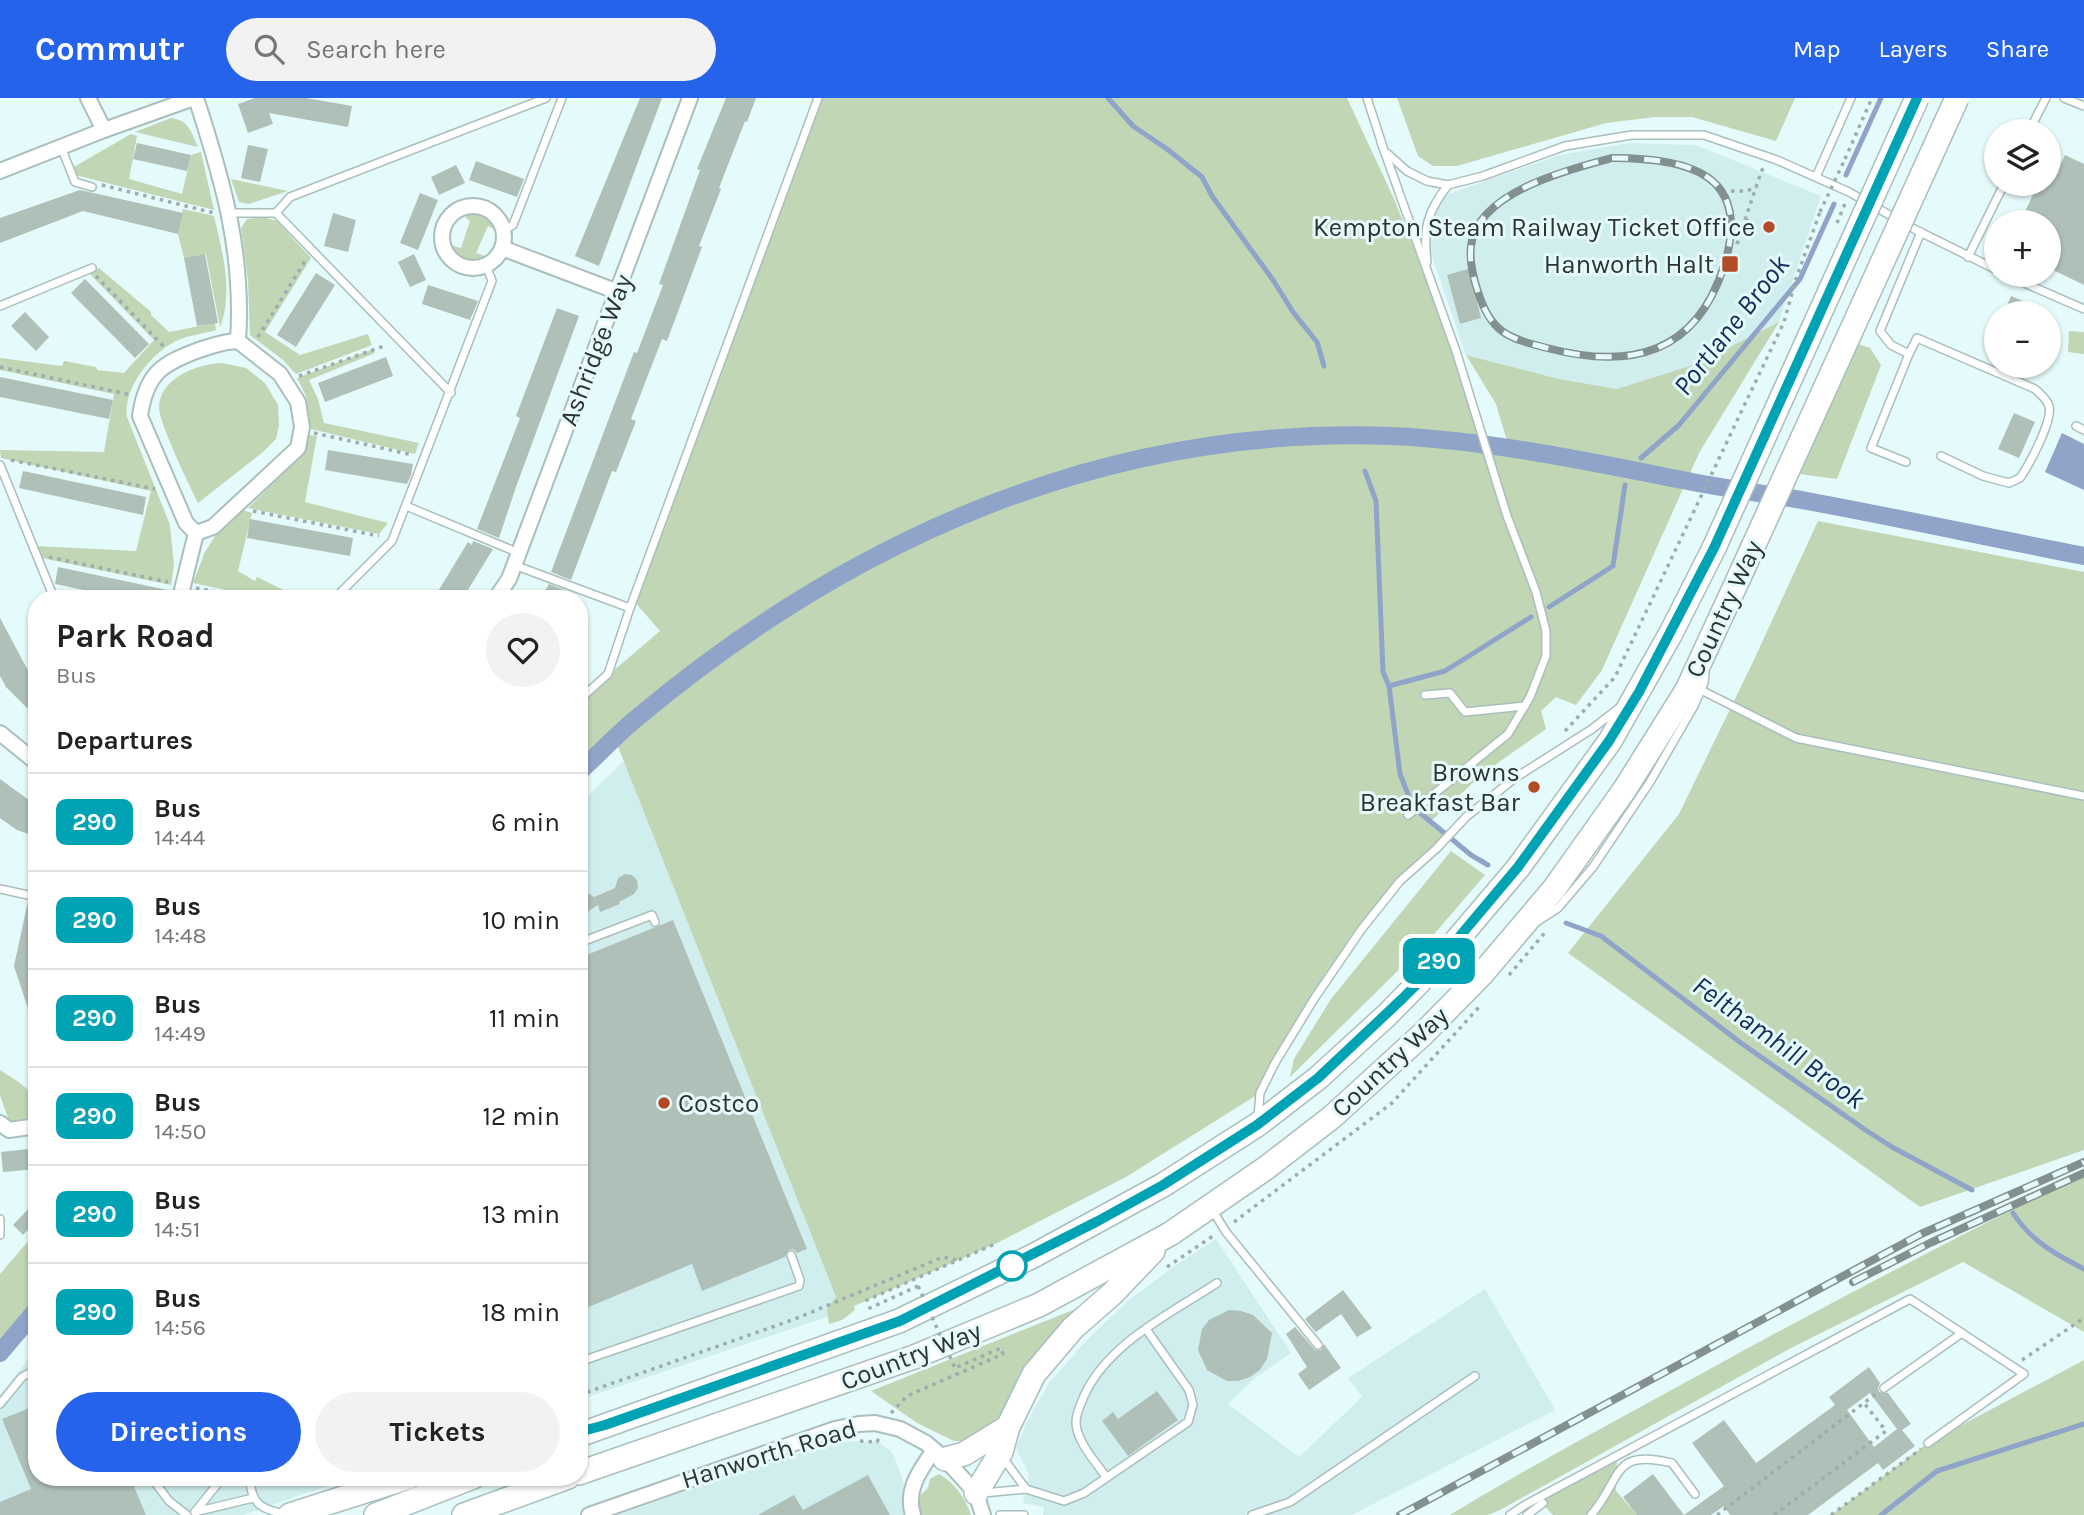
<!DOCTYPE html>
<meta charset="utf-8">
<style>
body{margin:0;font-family:Karla,sans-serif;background:#f2f2f2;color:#222;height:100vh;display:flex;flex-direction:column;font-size:26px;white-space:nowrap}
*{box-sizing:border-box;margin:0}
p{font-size:23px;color:#767676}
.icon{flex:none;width:38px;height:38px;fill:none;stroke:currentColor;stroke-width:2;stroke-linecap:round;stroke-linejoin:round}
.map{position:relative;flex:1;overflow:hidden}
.panel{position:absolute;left:28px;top:492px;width:560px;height:896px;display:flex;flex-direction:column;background:#fff;border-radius:28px;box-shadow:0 2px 5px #0004}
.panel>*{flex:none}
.badge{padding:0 14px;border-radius:10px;font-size:24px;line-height:46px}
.fabs{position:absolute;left:1984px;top:21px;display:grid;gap:14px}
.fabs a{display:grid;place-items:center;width:77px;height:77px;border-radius:50%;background:#fff;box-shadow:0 2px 5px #0004;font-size:35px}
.map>.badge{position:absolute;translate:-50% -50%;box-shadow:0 0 0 4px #fff}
h2{padding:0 28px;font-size:26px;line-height:63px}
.round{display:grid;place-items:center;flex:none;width:74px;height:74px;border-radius:37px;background:#f2f2f2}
.overview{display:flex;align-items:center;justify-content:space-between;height:119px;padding:0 28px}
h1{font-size:33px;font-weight:700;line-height:52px}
.primary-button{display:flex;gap:14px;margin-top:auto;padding:14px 28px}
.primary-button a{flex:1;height:80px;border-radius:42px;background:#2563eb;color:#fff;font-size:28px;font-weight:700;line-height:80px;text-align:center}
.primary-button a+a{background:#f2f2f2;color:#222}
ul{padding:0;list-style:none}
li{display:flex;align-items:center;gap:21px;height:98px;padding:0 28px;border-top:2px solid #e0e0e0}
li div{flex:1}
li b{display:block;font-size:26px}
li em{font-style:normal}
li .badge{min-width:77px;font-weight:700;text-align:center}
header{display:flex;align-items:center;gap:42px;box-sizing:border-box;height:98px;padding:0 35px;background:#2563eb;color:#fff}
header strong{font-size:33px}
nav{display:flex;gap:38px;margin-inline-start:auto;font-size:24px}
.search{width:490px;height:63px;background:#f2f2f2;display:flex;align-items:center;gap:18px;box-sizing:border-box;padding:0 24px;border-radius:38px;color:#767676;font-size:26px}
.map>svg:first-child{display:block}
.built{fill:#d1eeef}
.green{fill:#c0d6b4}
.water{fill:#8fa4c8}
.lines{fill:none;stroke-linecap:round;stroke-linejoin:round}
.stream{stroke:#8fa4c8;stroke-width:5}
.canal{stroke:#8fa4c8;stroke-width:18}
.building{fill:#afc0b8;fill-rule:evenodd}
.service-casing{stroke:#aabebe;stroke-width:10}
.minor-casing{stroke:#aabebe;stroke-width:18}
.trunk-casing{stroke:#aabebe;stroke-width:26}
.path{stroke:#9dadad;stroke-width:3.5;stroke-dasharray:3.5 5;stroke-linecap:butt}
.service{stroke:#fff;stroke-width:7}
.minor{stroke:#fff;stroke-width:14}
.trunk{stroke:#fff;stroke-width:23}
.rail-casing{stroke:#839090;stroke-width:8}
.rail{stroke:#e5fafa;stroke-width:5;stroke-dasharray:16;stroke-linecap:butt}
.trunk-bridge-casing{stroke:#aabebe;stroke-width:26;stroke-linecap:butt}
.path-bridge{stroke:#9dadad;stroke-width:3.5;stroke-dasharray:3.5 5;stroke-linecap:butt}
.trunk-bridge{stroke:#fff;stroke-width:23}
.line-casing{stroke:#fff;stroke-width:16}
.line{stroke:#00a3b4;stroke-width:10}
.poi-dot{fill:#b24b26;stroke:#e5fafa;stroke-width:2.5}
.stop-dot{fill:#fff;stroke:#00a3b4;stroke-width:3.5}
.labels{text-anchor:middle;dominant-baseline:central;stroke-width:6;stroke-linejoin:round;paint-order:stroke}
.poi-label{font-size:26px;fill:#2d3434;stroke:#e5fafa;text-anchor:end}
.street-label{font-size:26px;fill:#2d3434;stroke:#e5fafa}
.water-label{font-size:28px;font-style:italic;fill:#142e5b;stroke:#e5fafa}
</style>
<header>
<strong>Commutr</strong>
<div class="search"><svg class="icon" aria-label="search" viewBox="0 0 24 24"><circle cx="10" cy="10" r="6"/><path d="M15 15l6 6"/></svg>Search here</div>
<nav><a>Map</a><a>Layers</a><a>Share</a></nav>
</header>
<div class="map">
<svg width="2084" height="1417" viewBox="0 0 2084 1417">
<rect width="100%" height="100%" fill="#e5fafa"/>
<g class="built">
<polygon points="1629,45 1696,47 1821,98 1779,224 1699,265 1617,291 1559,281 1466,257 1429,150 1434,118 1446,97 1559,57"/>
<polygon points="624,663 842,1214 579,1302 579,706"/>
<polygon points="1216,1141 1291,1255 1255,1280 1228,1306 1299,1359 1362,1299 1348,1280 1485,1191 1555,1312 1352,1417 1043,1417 1044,1409 1023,1405 1029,1377 1016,1350 1028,1322 1049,1285 1087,1242 1129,1202 1176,1167"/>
<polygon points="37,1250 37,1379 353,1379 243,1417 0,1417 0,1297"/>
<polygon points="853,1343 877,1344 891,1353 898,1368 913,1417 618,1417 702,1387 827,1347"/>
</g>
<g class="green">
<polygon points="818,0 1347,0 1394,101 1456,253 1476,316 1491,354 1511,356 1496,306 1466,257 1559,281 1617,291 1699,265 1779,224 1699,355 1602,572 1576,607 1556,599 1541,613 1546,631 1485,674 1431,723 1448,738 1400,783 1314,901 1260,995 1126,1079 997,1145 854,1208 855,1212 842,1222 829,1226 827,1211 836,1199 615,641 579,674 579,602 660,533 633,502"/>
<polygon points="1397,0 1795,0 1776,43 1692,19 1655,19 1606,25 1457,68 1433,68 1418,58"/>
<path d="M171 20C189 22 191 34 198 49L135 34Z"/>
<polygon points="131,36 137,38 129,81 182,96 191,57 201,54 214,112 75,77 74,69"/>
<polygon points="231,81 288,93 249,106 239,104"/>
<path d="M183 111 214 118C222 153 234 194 220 229L206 156 184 160 178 136Z"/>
<path d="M474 113 489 119 494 131 488 128 476 155 485 158C475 166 465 163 456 156L453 148 461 150 470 123 465 119Z"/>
<polygon points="263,119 277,123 311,160 265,234 300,257 368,236 372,247 296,276 283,262 250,237 248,182 241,130 247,121"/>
<path d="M99 170 151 214V217L169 234 215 225 216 232C202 236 181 238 169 247 147 261 123 293 127 319L170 427 174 467 171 487 42 460 36 448 136 453 151 393 1 360 0 352 104 354 114 296 0 272V260L62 268 64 263 96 269 97 272 124 275 154 242 90 176Z"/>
<polygon points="2069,233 2084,234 2084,256 2068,254"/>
<polygon points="1858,246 1870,250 1881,267 1837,381 1800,376"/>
<polygon points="373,251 375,255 309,282 318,301 324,325 419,345 415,356 311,331 306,298 297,280"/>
<path d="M222 265 246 270 265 285 278 307 279 327 276 341 263 354 198 405C190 388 158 324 159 308 161 279 198 266 222 265Z"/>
<polygon points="309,337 317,338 305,404 388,425 379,436 248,410 300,359"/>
<polygon points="242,412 252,415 238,473 255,483 257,479 292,496 315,500 265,500 193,485 205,454 217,435"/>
<polygon points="1818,423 2084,474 2084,1052 1920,1109 1568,855 1679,716 1752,566"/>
<polygon points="1451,753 1485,777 1429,842 1290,979 1294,961 1331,901"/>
<polygon points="0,972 20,985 37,1000 37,1019 9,1023 0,997"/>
<path d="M2084 1076V1234L1963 1164 1791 1250 1500 1412 1488 1417H1450C1532 1367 1615 1323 1699 1277 1826 1207 1954 1140 2084 1076Z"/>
<polygon points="37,1133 37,1211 0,1255 0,1176"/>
<polygon points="1078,1210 1025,1276 998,1325 972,1343 954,1343 917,1325 871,1293"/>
<polygon points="2084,1262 2084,1417 1831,1417 1928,1345"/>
<polygon points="1617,1358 1616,1393 1637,1417 1553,1417 1537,1400"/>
<path d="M939 1376C954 1384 966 1401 971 1417H913L910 1407 928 1390 930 1381Z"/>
</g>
<polygon class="water" points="2062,335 2084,346 2084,392 2045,374"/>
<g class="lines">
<g class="stream">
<polyline points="1108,0 1133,28 1167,51 1202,79 1212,98 1273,182 1293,214 1317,244 1324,268"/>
<polyline points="1846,77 1881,0"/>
<polyline points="1641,360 1679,327 1800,181 1834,106"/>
<polyline points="1365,373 1376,403 1383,574 1389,588 1400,676 1413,709 1471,757 1488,767"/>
<polyline points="1549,509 1613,468 1625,387"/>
<polyline points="1389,588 1445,573 1531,519"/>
<polyline points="1566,825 1601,838 1741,945 1867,1033 1892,1049 1972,1092"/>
<path d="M2013 1115C2031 1143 2055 1156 2084 1171"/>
<polyline points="1881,1417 1937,1373 2084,1326"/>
</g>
<g class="canal">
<path d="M579 674C599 656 617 636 638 619 853 439 1107 327 1392 338 1497 343 1600 366 1703 386 1737 392 1772 397 1807 403 1899 420 1991 440 2084 458"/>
<polyline points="0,1255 37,1211"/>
</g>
</g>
<g class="building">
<polygon points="255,0 306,0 352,8 348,29 269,15 273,26 248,35 238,6"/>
<polygon points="640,0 662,0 599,168 575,158"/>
<polygon points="726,0 756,0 747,24 745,23 719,90 721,91 699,148 702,149 667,243 662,241 631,321 636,323 616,374 612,373 571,482 551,474 634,254 637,255 663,187 659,186 700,72 697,71"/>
<polygon points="137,45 191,57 187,73 133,61"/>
<polygon points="248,47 268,51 260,84 241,80"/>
<polygon points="2065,57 2084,66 2084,187 2049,170 2049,124 2020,124 2038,86 2049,86 2049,68 2058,72"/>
<polygon points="476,63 524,81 517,99 469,82"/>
<polygon points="456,67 465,85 439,97 431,79"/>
<polygon points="80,92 183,115 178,136 83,113 0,145 0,120"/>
<polygon points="420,95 438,102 418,152 400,145"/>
<polygon points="333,115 356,122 348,154 324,148"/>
<polygon points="205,156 218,225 197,228 184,160"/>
<polygon points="414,156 426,182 410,189 398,164"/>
<polygon points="1468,171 1481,220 1460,226 1447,177"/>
<polygon points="316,175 335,187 296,249 277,237"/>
<polygon points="85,181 149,246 135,260 71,195"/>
<polygon points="428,187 478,203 470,222 422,206"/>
<polygon points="2011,198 2051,215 2004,215"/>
<polygon points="557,210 579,218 516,389 499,440 477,431 520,320 516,318"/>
<polygon points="25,214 49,239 36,253 11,228"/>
<polygon points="386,259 393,278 325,304 318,285"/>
<polygon points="0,279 113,302 109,321 0,299"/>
<polygon points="2014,315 2035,324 2019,360 1998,351"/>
<polygon points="328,352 413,366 411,377 407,386 325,372"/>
<polygon points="23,373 146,399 143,417 19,390"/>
<polygon points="250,421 353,440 350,458 247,440"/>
<polygon points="473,443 493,451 463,500 434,500 468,444 472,447"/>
<polygon points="58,469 172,493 171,500 122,500 55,486"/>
<polygon points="549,486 567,493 564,500 541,500"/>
<polygon points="0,520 32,580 37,585 37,620 6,589 0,578"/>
<polygon points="0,681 37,708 37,739 17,732 0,720"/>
<polygon points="625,776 632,777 637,782 638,790 634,796 619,804 620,806 600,814 598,807 579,819 579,789 594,799 615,790 618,780"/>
<polygon points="28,803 37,805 37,929 34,929 14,868"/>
<polygon points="673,822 807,1151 797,1155 793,1151 788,1152 785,1159 702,1193 692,1166 579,1213 579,860"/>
<polygon points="37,1050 37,1071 3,1074 1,1054"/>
<polygon points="37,1102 37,1122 23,1137 13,1127"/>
<polygon points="1343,1192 1372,1230 1357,1239 1341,1216 1316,1234 1318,1237 1305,1221"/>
<polygon points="1229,1212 1241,1213 1253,1217 1272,1235 1267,1261 1260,1272 1250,1279 1238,1283 1227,1283 1207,1272 1198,1252 1202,1231 1209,1222"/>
<polygon points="1295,1229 1315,1252 1321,1252 1324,1246 1341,1270 1309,1292 1298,1276 1307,1269 1286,1236"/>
<path d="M1869 1269 1880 1285 1878 1290 1879 1294 1888 1295 1911 1326 1902 1332 1915 1348 1883 1372 1878 1365 1808 1417H1730L1724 1408 1711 1417H1637L1623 1399 1653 1376 1684 1417 1724 1388 1692 1345 1724 1322 1756 1365 1835 1307 1829 1299ZM1870 1295 1897 1331 1874 1349 1847 1312Z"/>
<polygon points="1157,1293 1178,1322 1128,1358 1102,1323 1113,1314 1118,1321"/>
<polygon points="37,1307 37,1379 130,1379 146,1417 0,1417 0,1404 31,1391 2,1321"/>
<polygon points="868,1377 890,1417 758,1417 794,1397 803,1412"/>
</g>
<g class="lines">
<g class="service-casing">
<g id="service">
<polyline points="1367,0 1382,46"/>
<polyline points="2064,0 2084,8"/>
<polyline points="2029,33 2046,0"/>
<polyline points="1381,44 1456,253 1507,418 1536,494 1546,533 1546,558 1530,599 1508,636 1408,717"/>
<polyline points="61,49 75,84 92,89"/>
<polyline points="1388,56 1407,73 1427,83 1448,87 1483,78 1565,48 1632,37 1704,37 1777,62 1849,94 1916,132 1997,172"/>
<polyline points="1816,79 1851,0"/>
<polyline points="229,115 276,115 451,295"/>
<polyline points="276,115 290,99 546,0"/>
<polyline points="503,132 513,127 562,0"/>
<path d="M1921 134 1880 233 1891 247 1909 256 1917 240 2035 291C2040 296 2047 301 2049 308 2053 323 2029 367 2020 380L2009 385 1983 378 1941 358"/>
<polyline points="1968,159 2004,86"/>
<path d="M1427 164C1423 130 1427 114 1448 87"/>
<polyline points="2006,177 2084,211"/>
<polyline points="0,208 92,170"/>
<polyline points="2076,328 2084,332"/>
<polyline points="1906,364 1871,350 1909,256"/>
<polyline points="0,367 54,500"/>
<polyline points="406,408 519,455"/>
<polyline points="514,467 630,510"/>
<polyline points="335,500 392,443 492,183 486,167"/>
<polyline points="1701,592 1796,640 2084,698"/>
<polyline points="1425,597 1450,595 1465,614 1525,608"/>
<polyline points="579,602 608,576 630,510 818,0"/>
<polyline points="0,791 37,799"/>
<polyline points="1538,823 1558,810 1593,769 1650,684 1694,608 1704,585 1705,575"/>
<polyline points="579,845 652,817 655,824"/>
<polyline points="1258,1019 1260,995 1275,965 1314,901 1361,832 1400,783 1436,751 1466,719 1515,680 1592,631 1619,610"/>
<polyline points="1213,1113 1226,1134 1318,1247"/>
<polyline points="0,1121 0,1137"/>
<polyline points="579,1264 799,1188 800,1182 791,1157"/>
<polyline points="1884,1290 1962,1235"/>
<polyline points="0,1306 22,1279 37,1271"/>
<polyline points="1003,1360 1026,1391"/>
<polyline points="151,1379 169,1403 187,1417"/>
<path d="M250 1379C250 1407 264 1413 288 1416"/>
<path d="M1106 1379C1096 1364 1076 1343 1076 1324 1076 1315 1081 1306 1084 1298 1108 1245 1170 1216 1217 1185"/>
<polyline points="983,1395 1026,1391 1064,1403 1084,1395 1188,1324 1193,1307 1189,1292 1146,1231"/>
<polyline points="195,1414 253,1400"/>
<polyline points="195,1414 223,1379"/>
<polyline points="1000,1417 1024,1417"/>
<polyline points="1252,1417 1290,1404 1475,1278"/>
<polyline points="1510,1417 1525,1407 1910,1201 2024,1276 1928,1345"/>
<polyline points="1527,1417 1543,1405"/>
<path d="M1591 1417C1623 1380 1611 1350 1672 1365L1695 1396"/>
</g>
</g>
<g class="minor-casing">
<g id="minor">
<polyline points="88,0 104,32"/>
<path d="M196 0C223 83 244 155 238 243L280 276 298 304 302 329 298 350 213 429 196 435"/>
<polyline points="0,73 104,32 194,0"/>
<circle cx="473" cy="139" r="31"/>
<polyline points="502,150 618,194"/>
<path d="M180 500 196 435 186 425 140 318C146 276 161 266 199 252 212 248 224 243 238 243"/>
<polyline points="496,500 509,481 690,0"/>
<polyline points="0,635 37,665"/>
<polyline points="0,1025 9,1032 37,1028"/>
<polyline points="589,1417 835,1331 859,1326 875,1325 900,1331 926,1345 945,1361 976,1395 983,1417"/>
<path d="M913 1417C905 1392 920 1372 934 1352"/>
</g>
</g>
<g class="trunk-casing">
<g id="trunk">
<polyline points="579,1337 899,1223 1033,1158 1163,1087 1257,1027 1318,980 1387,917 1434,869 1518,770 1610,643 1671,535 1714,450"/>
<polyline points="945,1361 964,1356 1008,1329"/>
<polyline points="579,1375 914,1259 1039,1207 1170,1136 1266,1070 1332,1019 1423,936 1481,877 1554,791 1625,691 1687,592 1742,473"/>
<polyline points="976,1395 1001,1354 1008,1329 1034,1276 1073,1230 1113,1195 1153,1153"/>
<polyline points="290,1417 409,1379"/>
<polyline points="376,1417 473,1379"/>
<polyline points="464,1417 568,1379"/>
</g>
</g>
<g class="path">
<polyline points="1845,61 1872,0"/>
<polyline points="102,87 214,115"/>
<polyline points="1731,93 1747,93 1756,89 1762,72 1766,69"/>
<polyline points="1746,122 1753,125"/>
<polyline points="1837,125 1846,103"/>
<polyline points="1737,146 1756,89"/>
<polyline points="96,178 166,251"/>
<polyline points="258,239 305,163"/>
<polyline points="0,269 132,297"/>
<polyline points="299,278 387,247"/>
<polyline points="314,335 413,357"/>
<polyline points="11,362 155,391"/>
<polyline points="253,413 379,438"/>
<polyline points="49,459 168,484"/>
<polyline points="196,490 247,500"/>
<polyline points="1565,633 1615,579 1784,224 1796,181 1820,114"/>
<polyline points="1509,877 1547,832"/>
<polyline points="1234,1124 1392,1005 1480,908"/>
<polyline points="1167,1169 1216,1136"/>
<polyline points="918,1188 870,1210 867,1202 997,1145"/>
<polyline points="2022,1262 2084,1220"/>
<polyline points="579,1297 795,1221 943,1159 959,1162"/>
<polyline points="891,1315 907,1298 1003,1256 1001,1250 955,1270"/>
<polyline points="860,1343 877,1344 879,1340"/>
<polyline points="1717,1417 1877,1295"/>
<polyline points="1774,1417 1886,1333 1864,1305"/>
<polyline points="1831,1417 1921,1351"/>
</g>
<use href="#service" class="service"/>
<use href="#minor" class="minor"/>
<use href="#trunk" class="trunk"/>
<g class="rail-casing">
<g id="rail">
<path d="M1612 60C1688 60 1753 75 1724 168 1696 256 1631 272 1547 250 1508 240 1491 235 1478 194 1473 179 1469 164 1471 148 1477 94 1570 71 1612 60Z"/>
<polyline points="1853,1184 1930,1145 2084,1075"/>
<polyline points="1400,1417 1921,1136 2084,1064"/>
</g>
</g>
<use href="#rail" class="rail"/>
<g class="trunk-bridge-casing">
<g id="trunk-bridge">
<polyline points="1714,450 1917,0"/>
<polyline points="1742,473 1957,0"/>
</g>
</g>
<g class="path-bridge">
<polyline points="1820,114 1845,61"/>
<polyline points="918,1188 955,1270"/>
</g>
<use href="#trunk-bridge" class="trunk-bridge"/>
</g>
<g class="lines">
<g class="line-casing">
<polyline id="line" points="579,1334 605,1327 900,1223 1098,1123 1163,1087 1257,1027 1318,980 1402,901 1434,869 1518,769 1609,643 1639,594 1714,450 1917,0"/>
</g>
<use href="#line" class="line"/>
</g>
<g class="poi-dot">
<circle cx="1769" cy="129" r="7"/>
<rect x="1721" y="157" width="18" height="18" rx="3.5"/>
<circle cx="1534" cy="689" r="7"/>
<circle cx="664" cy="1005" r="7"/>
</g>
<circle class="stop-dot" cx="1012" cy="1168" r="14"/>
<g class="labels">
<g class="poi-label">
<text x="1755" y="129">Kempton Steam Railway Ticket Office</text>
<text x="1714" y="166">Hanworth Halt</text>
<text x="1520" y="674">Browns<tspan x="1520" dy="30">Breakfast Bar</tspan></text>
<text x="678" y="1005" text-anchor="start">Costco</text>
</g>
<g class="street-label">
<text transform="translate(596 252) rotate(-69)">Ashridge Way</text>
<text transform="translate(1724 511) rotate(-65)">Country Way</text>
<text transform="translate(1390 964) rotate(-43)">Country Way</text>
<text transform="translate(911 1258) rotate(-21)">Country Way</text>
<text transform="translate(769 1356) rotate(-17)">Hanworth Road</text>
</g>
<g class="water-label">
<text transform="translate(1731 227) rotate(-52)">Portlane Brook</text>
<text transform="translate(1779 944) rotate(36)">Felthamhill Brook</text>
</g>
</g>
</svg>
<div class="fabs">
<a><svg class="icon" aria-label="layers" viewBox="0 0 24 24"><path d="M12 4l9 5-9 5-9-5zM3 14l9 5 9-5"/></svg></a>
<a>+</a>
<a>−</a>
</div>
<b class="badge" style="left:1439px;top:863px;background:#00a3b4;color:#fff">290</b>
<section class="panel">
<div class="overview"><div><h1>Park Road</h1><p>Bus</p></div><a class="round"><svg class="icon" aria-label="heart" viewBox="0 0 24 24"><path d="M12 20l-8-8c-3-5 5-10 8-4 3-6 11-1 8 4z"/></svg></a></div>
<h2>Departures</h2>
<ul>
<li><span class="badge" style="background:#00a3b4;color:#fff">290</span><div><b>Bus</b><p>14:44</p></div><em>6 min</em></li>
<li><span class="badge" style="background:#00a3b4;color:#fff">290</span><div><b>Bus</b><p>14:48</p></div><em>10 min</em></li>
<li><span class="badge" style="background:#00a3b4;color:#fff">290</span><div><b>Bus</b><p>14:49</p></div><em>11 min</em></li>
<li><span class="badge" style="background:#00a3b4;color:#fff">290</span><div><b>Bus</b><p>14:50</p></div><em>12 min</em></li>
<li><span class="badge" style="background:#00a3b4;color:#fff">290</span><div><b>Bus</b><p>14:51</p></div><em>13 min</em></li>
<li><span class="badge" style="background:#00a3b4;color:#fff">290</span><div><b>Bus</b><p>14:56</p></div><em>18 min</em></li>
</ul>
<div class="primary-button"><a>Directions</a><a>Tickets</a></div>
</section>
</div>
